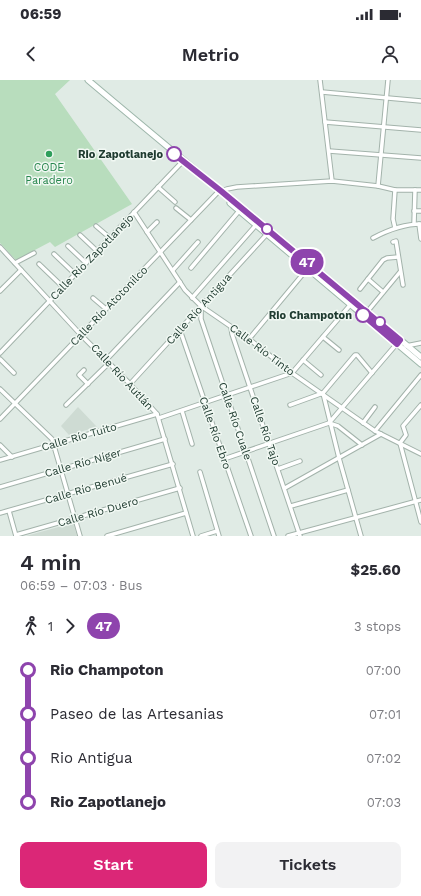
<!DOCTYPE html>
<meta charset="utf-8">
<style>
body{margin:0;font-family:"Work Sans",sans-serif;background:#f2f2f3;color:#2b2b33;height:100vh;display:flex;flex-direction:column;font-size:15px;white-space:nowrap}
*{box-sizing:border-box;margin:0}
p{font-size:13px;color:#7c7c81}
.icon{flex:none;width:22px;height:22px;fill:none;stroke:currentColor;stroke-width:2;stroke-linecap:round;stroke-linejoin:round}
.map{position:relative;height:456px;overflow:hidden}
.panel{display:flex;flex-direction:column;background:#fff;flex:1}
.panel>*{flex:none}
.badge{padding:0 8px;border-radius:13px;font-size:14px;line-height:26px}
.map>.badge{position:absolute;translate:-50% -50%;box-shadow:0 0 0 2px #fff}
.legs{display:flex;align-items:center;gap:6px;height:44px;padding:0 20px;font-size:13px}
.legs p{margin-inline-start:auto}
.headline{display:flex;align-items:center;justify-content:space-between;height:68px;padding:0 20px}
h1{font-size:22px;font-weight:600;line-height:30px}
.action{display:flex;gap:8px;margin-top:auto;padding:8px 20px}
.action a{flex:1;height:46px;border-radius:8px;background:#db2777;color:#fff;font-size:16px;font-weight:600;line-height:46px;text-align:center}
.action a+a{background:#f2f2f3;color:#2b2b33}
ul{padding:0 20px;list-style:none}
li{display:flex;align-items:center;gap:14px;height:44px;font-size:15px}
li i{display:grid;place-items:center;width:6px;height:100%;margin:0 5px;background:currentColor}
li i::after{content:'';width:10px;height:10px;margin:-5px;border:3px solid;border-radius:50%;background:#fff}
li p{margin-inline-start:auto}
li:first-child i{background:linear-gradient(#0000 50%,currentColor 0)}
li:last-child i{background:linear-gradient(currentColor 50%,#0000 0)}
.status{display:flex;justify-content:space-between;align-items:center;height:28px;padding:0 20px;background:#fff;direction:ltr}
.status svg{height:11px;fill:currentColor}
header{display:flex;justify-content:space-between;align-items:center;height:52px;padding:0 20px;background:#fff;font-size:18px;font-weight:600}
.map>svg:first-child{display:block}
.built{fill:#cedbd3}
.green{fill:#b8ddbd}
.lines{fill:none;stroke-linecap:round;stroke-linejoin:round}
.minor-casing{stroke:#a3b3ab;stroke-width:5.5}
.secondary-casing{stroke:#9eb7ab;stroke-width:7}
.minor{stroke:#fff;stroke-width:3.5}
.secondary{stroke:#fff;stroke-width:5}
.line-1-casing{stroke:#fff;stroke-width:9}
.line-1{stroke:#8e44ad;stroke-width:6}
.leisure-dot{fill:#2e9e5b;stroke:#f1f8f3;stroke-width:1.5}
.stop-1-dot{fill:#fff;stroke:#8e44ad;stroke-width:2}
.labels{text-anchor:middle;dominant-baseline:central;stroke-width:3;stroke-linejoin:round;paint-order:stroke}
.stop-label{font-size:11px;font-weight:bold;fill:#203c31;stroke:#f1f8f3;text-anchor:end}
.leisure-label{font-size:11px;fill:#27864d;stroke:#f1f8f3}
.street-label{font-size:11px;fill:#203c31;stroke:#f1f8f3}
</style>
<div class="status"><b>06:59</b><svg viewBox="0 0 49 12"><path d="M0 12V9h3v3zM5 12V6h3v6zM10 12V3h3v9zM15 12V0h3v12zM26 1h20v11H26zM47 4h2v5h-2z"/></svg></div>
<header><svg class="icon" aria-label="back" viewBox="0 0 24 24"><path d="M15 5l-7 7 7 7"/></svg>Metrio<svg class="icon" aria-label="person" viewBox="0 0 24 24"><circle cx="12" cy="8" r="4"/><path d="M4 21q1-7 8-7t8 7"/></svg></header>
<div class="map">
<svg width="421" height="456" viewBox="0 0 421 456">
<rect width="100%" height="100%" fill="#e0ebe5"/>
<g class="built">
<polygon points="78,327 97,347 69,355 61,346"/>
<polygon points="73,443 77,456 26,456"/>
</g>
<polygon class="green" points="0,0 70,0 55,14 132,124 55,167 50,162 16,180 0,163"/>
<g class="lines">
<g class="minor-casing">
<g id="minor">
<polyline points="320,0 332,101"/>
<polyline points="322,12 421,21"/>
<polyline points="325,42 421,50"/>
<polyline points="329,71 421,78"/>
<polyline points="378,106 388,0"/>
<polyline points="158,107 175,122"/>
<polyline points="176,128 191,140"/>
<polyline points="414,131 421,131"/>
<polyline points="134,132 185,210 201,226 249,259 292,293 375,351 421,374"/>
<polyline points="414,144 415,110"/>
<polyline points="419,144 421,159"/>
<polyline points="96,146 110,158"/>
<polyline points="395,148 393,139 395,110"/>
<polyline points="147,152 157,142"/>
<polyline points="80,155 97,171"/>
<path d="M373 158C388 150 405 144 421 144"/>
<polyline points="393,162 396,161 403,205"/>
<polyline points="68,166 86,183"/>
<polyline points="0,167 81,255 130,304 157,334 193,456"/>
<polyline points="54,174 75,194"/>
<polyline points="15,183 34,173"/>
<polyline points="39,184 63,207"/>
<polyline points="191,188 239,131"/>
<polyline points="173,190 198,162"/>
<polyline points="368,199 383,212"/>
<polyline points="360,209 383,180 387,178 398,177"/>
<polyline points="0,211 21,190"/>
<polyline points="93,218 106,229"/>
<polyline points="192,218 256,145"/>
<polyline points="201,226 201,239 274,456"/>
<polyline points="367,232 400,192"/>
<polyline points="231,247 232,254 300,456"/>
<polyline points="180,250 251,456"/>
<polyline points="323,257 339,270"/>
<polyline points="249,259 308,188"/>
<polyline points="406,266 421,263"/>
<polyline points="0,273 184,80"/>
<polyline points="0,279 14,293"/>
<polyline points="106,280 180,202"/>
<polyline points="303,280 321,295"/>
<polyline points="84,290 79,295 88,304"/>
<polyline points="130,304 267,154"/>
<polyline points="0,309 52,359 80,456"/>
<polyline points="323,313 339,378 361,456"/>
<polyline points="323,313 355,275 357,275 372,293"/>
<polyline points="66,325 109,283"/>
<polyline points="290,325 323,313"/>
<polyline points="182,331 192,364"/>
<polyline points="159,338 292,293 351,224"/>
<polyline points="0,339 218,112 227,109 237,107 332,101 378,106 395,110 421,110"/>
<polyline points="329,343 338,346 362,365"/>
<polyline points="363,343 375,327"/>
<polyline points="375,351 421,295"/>
<polyline points="400,363 421,442"/>
<polyline points="400,363 406,355 403,346 421,325"/>
<polyline points="0,365 12,377"/>
<polyline points="224,379 329,343 400,260"/>
<polyline points="0,380 157,334"/>
<polyline points="278,389 300,381"/>
<polyline points="200,392 219,456"/>
<polyline points="0,407 165,359"/>
<polyline points="285,408 381,354"/>
<polyline points="291,426 348,410"/>
<polyline points="9,431 16,456"/>
<polyline points="0,433 173,384"/>
<polyline points="16,455 180,408"/>
<polyline points="107,456 186,433"/>
<polyline points="201,456 217,451"/>
<polyline points="288,456 421,420"/>
</g>
</g>
<g class="secondary-casing">
<g id="secondary">
<path d="M88 0C198 93 310 184 421 277"/>
<polyline points="230,123 421,284"/>
</g>
</g>
<use href="#minor" class="minor"/>
<use href="#secondary" class="secondary"/>
</g>
<g class="lines">
<g class="line-1-casing">
<polyline id="line-1" points="174,74 221,111 400,260 397,264 363,235"/>
</g>
<use href="#line-1" class="line-1"/>
</g>
<circle class="leisure-dot" cx="49" cy="74" r="4"/>
<g class="stop-1-dot">
<circle cx="174" cy="74" r="7"/>
<circle cx="267" cy="149" r="5"/>
<circle cx="363" cy="235" r="7"/>
<circle cx="380" cy="242" r="5"/>
</g>
<g class="labels">
<g class="stop-label">
<text x="163" y="74">Rio Zapotlanejo</text>
<text x="352" y="235">Rio Champoton</text>
</g>
<g class="leisure-label">
<text x="49" y="87">CODE<tspan x="49" dy="13">Paradero</tspan></text>
</g>
<g class="street-label">
<text transform="translate(92 177) rotate(-46)">Calle Río Zapotlanejo</text>
<text transform="translate(109 226) rotate(-46)">Calle Río Atotonilco</text>
<text transform="translate(199 229) rotate(-48)">Calle Río Antigua</text>
<text transform="translate(262 270) rotate(37)">Calle Río Tinto</text>
<text transform="translate(122 297) rotate(47)">Calle Río Autlán</text>
<text transform="translate(235 341) rotate(71)">Calle Río Cuale</text>
<text transform="translate(265 351) rotate(71)">Calle Río Tajo</text>
<text transform="translate(215 353) rotate(71)">Calle Río Ebro</text>
<text transform="translate(79 357) rotate(-16)">Calle Río Tuito</text>
<text transform="translate(83 383) rotate(-16)">Calle Río Níger</text>
<text transform="translate(86 409) rotate(-16)">Calle Río Benué</text>
<text transform="translate(98 432) rotate(-16)">Calle Río Duero</text>
</g>
</g>
</svg>
<b class="badge" style="left:307px;top:182px;background:#8e44ad;color:#fff">47</b>
</div>
<section class="panel">
<div class="headline"><div><h1>4 min</h1><p>06:59 – 07:03 · Bus</p></div><b>$25.60</b></div>
<div class="legs"><svg class="icon" aria-label="walk" viewBox="0 0 24 24"><circle cx="13" cy="4" r="2"/><path d="M13 8l-2 6 4 7M11 14l-3 7M7 12l3-4h3l4 4"/></svg>1<svg class="icon" aria-label="forward" viewBox="0 0 24 24"><path d="M9 5l7 7-7 7"/></svg><b class="badge" style="background:#8e44ad;color:#fff">47</b><p>3 stops</p></div>
<ul>
<li><i style="color:#8e44ad"></i><b>Rio Champoton</b><p>07:00</p></li>
<li><i style="color:#8e44ad"></i><span>Paseo de las Artesanias</span><p>07:01</p></li>
<li><i style="color:#8e44ad"></i><span>Rio Antigua</span><p>07:02</p></li>
<li><i style="color:#8e44ad"></i><b>Rio Zapotlanejo</b><p>07:03</p></li>
</ul>
<div class="action"><a>Start</a><a>Tickets</a></div>
</section>
